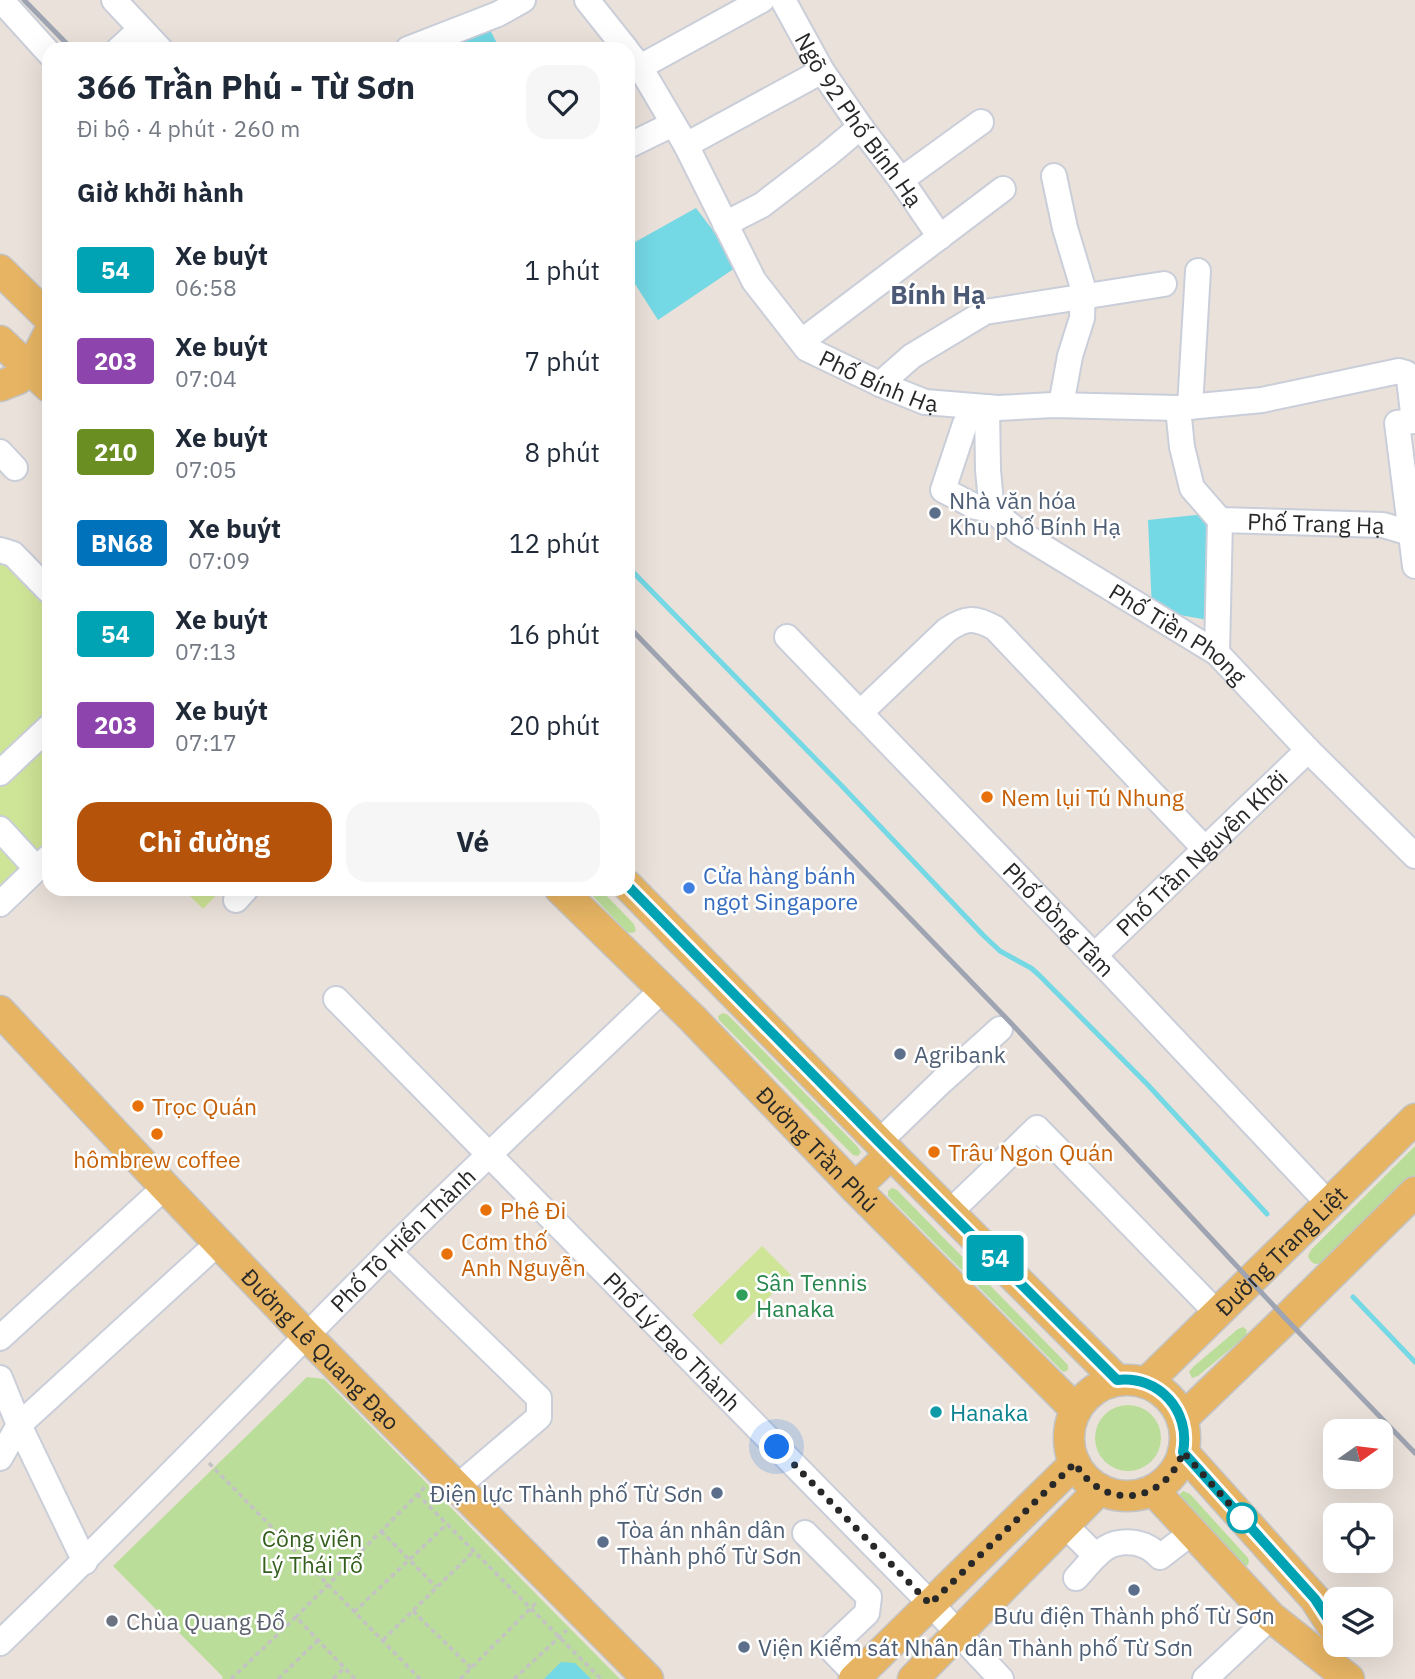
<!DOCTYPE html>
<html lang="vi">
<meta charset="utf-8">
<style>
body{margin:0;font-family:"IBM Plex Sans",sans-serif;background:#f6f6f7;color:#1f2937;height:100vh;display:flex;flex-direction:column;font-size:26px;white-space:nowrap}
*{box-sizing:border-box;margin:0}
p{font-size:23px;color:#747a83}
.icon{flex:none;width:38px;height:38px;fill:none;stroke:currentColor;stroke-width:2;stroke-linecap:round;stroke-linejoin:round}
.map{position:relative;flex:1;overflow:hidden}
.sheet{position:absolute;left:42px;top:42px;width:593px;height:854px;display:flex;flex-direction:column;background:#fff;border-radius:21px;box-shadow:0 7px 28px #0002}
.sheet>*{flex:none}
.badge{padding:0 14px;border-radius:5px;font-size:24px;line-height:46px}
.needle{width:46px;rotate:76deg}
.controls{position:absolute;left:1323px;top:1419px;display:grid;gap:14px}
.controls a{display:grid;place-items:center;width:70px;height:70px;border-radius:14px;background:#fff;box-shadow:0 7px 28px #0002;font-size:35px}
.you{position:absolute;width:35px;height:35px;margin:-18px;border:5px solid #fff;border-radius:50%;background:#1a73e8;box-shadow:0 0 0 10px #1a73e833}
.map>.badge{position:absolute;translate:-50% -50%;box-shadow:0 0 0 4px #fff}
h2{padding:0 35px;font-size:26px;line-height:63px}
.round{display:grid;place-items:center;flex:none;width:74px;height:74px;border-radius:21px;background:#f6f6f7}
.overview{display:flex;align-items:center;justify-content:space-between;height:119px;padding:0 35px}
h1{font-size:33px;font-weight:700;line-height:52px}
.button{display:flex;gap:14px;margin-top:auto;padding:14px 35px}
.button a{flex:1;height:80px;border-radius:21px;background:#b45309;color:#fff;font-size:28px;font-weight:700;line-height:80px;text-align:center}
.button a+a{background:#f6f6f7;color:#1f2937}
ul{padding:0;list-style:none}
li{display:flex;align-items:center;gap:21px;height:91px;padding:0 35px}
li div{flex:1}
li b{display:block;font-size:26px}
li em{font-style:normal}
li .badge{min-width:77px;font-weight:700;text-align:center}
.map>svg:first-child{display:block}
.green{fill:#bbdd9a}
.pitch{fill:#cee496}
.water{fill:#74d8e5}
.lines{fill:none;stroke-linecap:round;stroke-linejoin:round}
.stream{stroke:#74d8e5;stroke-width:5}
.minor-casing{stroke:#c9ced9;stroke-width:28}
.major-casing{stroke:#c3c3c3;stroke-width:33}
.path{stroke:#c3c3c3;stroke-width:3.5;stroke-dasharray:5 3.5;stroke-linecap:butt}
.minor{stroke:#fff;stroke-width:24}
.major{stroke:#e6b463;stroke-width:30}
.rail{stroke:#9ea4b1;stroke-width:5}
.line-casing{stroke:#fff;stroke-width:16}
.line{stroke:#00a3b4;stroke-width:10}
.walk{stroke:#282828;stroke-width:7;stroke-dasharray:0 12.6}
.service-dot{fill:#5c6f8a;stroke:#fff;stroke-width:2.5}
.food-dot{fill:#e8710a;stroke:#fff;stroke-width:2.5}
.shop-dot{fill:#3f7fe0;stroke:#fff;stroke-width:2.5}
.leisure-dot{fill:#2e9e5b;stroke:#fff;stroke-width:2.5}
.culture-dot{fill:#0f9aa8;stroke:#fff;stroke-width:2.5}
.stop-dot{fill:#fff;stroke:#00a3b4;stroke-width:3.5}
.worship-dot{fill:#6b7280;stroke:#fff;stroke-width:2.5}
.labels{text-anchor:middle;dominant-baseline:central;stroke-width:5;stroke-linejoin:round;paint-order:stroke}
.street-label{font-size:23px;fill:#282828;stroke:#fff}
.service-label{font-size:23px;fill:#4e5e75;stroke:#fff;text-anchor:start}
.food-label{font-size:23px;fill:#c56008;stroke:#fff;text-anchor:start}
.shop-label{font-size:23px;fill:#366cbe;stroke:#fff;text-anchor:start}
.leisure-label{font-size:23px;fill:#27864d;stroke:#fff;text-anchor:start}
.culture-label{font-size:23px;fill:#0d838f;stroke:#fff;text-anchor:start}
.park-label{font-size:23px;fill:#355f1e;stroke:#fff}
.worship-label{font-size:23px;fill:#5b616d;stroke:#fff;text-anchor:start}
.quarter-label{font-size:26px;font-weight:bold;fill:#4c5975;stroke:#fff}
</style>
<div class="map">
<svg width="1415" height="1679" viewBox="0 0 1415 1679">
<rect width="100%" height="100%" fill="#eae1da"/>
<g class="green">
<polygon points="586,889 600,889 634,924 636,931 632,933 627,932"/>
<polygon points="723,1013 728,1015 857,1146 861,1152 858,1156 853,1155 719,1020 718,1016"/>
<path d="M1415 1146V1175L1327 1259C1320 1265 1312 1267 1308 1256L1311 1250Z"/>
<polygon points="892,1188 897,1190 1065,1362 1068,1365 1068,1370 1064,1372 1062,1371 888,1196 888,1191"/>
<polygon points="1243,1327 1247,1330 1246,1336 1198,1376 1192,1378 1189,1372 1193,1367 1238,1329"/>
<polygon points="307,1377 324,1379 620,1679 222,1679 223,1677 113,1566"/>
<circle cx="1128" cy="1438" r="33"/>
<polygon points="1183,1491 1190,1494 1248,1558 1249,1562 1247,1566 1243,1567 1178,1496"/>
</g>
<g class="pitch">
<polygon points="0,562 9,566 49,605 49,849 0,893"/>
<polygon points="183,889 222,889 203,909"/>
<polygon points="762,1246 791,1275 721,1345 692,1315"/>
</g>
<g class="water">
<polygon points="489,28 500,49 436,49"/>
<polygon points="696,208 730,253 735,268 658,320 628,273 628,246"/>
<polygon points="1196,515 1200,515 1212,528 1208,620 1152,610 1148,520"/>
<polygon points="561,1662 575,1663 591,1679 544,1679"/>
</g>
<g class="lines">
<g class="stream">
<polyline points="628,567 841,785 983,935 1000,951 1031,968 1039,975 1147,1084 1267,1214"/>
<polyline points="1353,1297 1415,1362"/>
</g>
<g class="minor-casing">
<g id="minor">
<polyline points="1,0 49,53"/>
<polyline points="114,0 160,49"/>
<polyline points="587,0 626,49"/>
<path id="s1" d="M783 0 822 71 862 129 901 180 940 237"/>
<polyline points="119,49 141,29"/>
<polyline points="408,49 498,14 523,0"/>
<path id="s2" d="M628 52 640 67 686 145 754 281 807 349 880 384 925 402 998 408 1053 405 1178 408 1182 447 1192 488 1220 520"/>
<polyline points="640,67 762,0"/>
<polyline points="686,145 822,71"/>
<polyline points="628,146 673,124"/>
<polyline points="1054,176 1065,228 1083,288 1082,318 1070,356 1061,405"/>
<polyline points="901,180 981,122"/>
<polyline points="725,224 762,205 827,155 852,134 862,129"/>
<polyline points="802,341 1003,189"/>
<polyline points="880,384 912,356 985,312 1164,284"/>
<path id="s3" d="M987 407 988 470 991 502 999 516 1020 533 1217 653 1308 750 1415 856"/>
<polyline points="1190,407 1198,271"/>
<polyline points="1178,408 1262,400 1399,371 1406,373 1409,379 1414,421"/>
<polyline points="1415,421 1397,423 1415,566"/>
<polyline points="965,424 943,490 976,507 996,511"/>
<polyline points="0,452 15,468"/>
<path id="s4" d="M1220 520 1383 525 1410 533H1415"/>
<polyline points="0,550 13,554 49,591"/>
<path id="s5" d="M787 637 1113 975 1328 1203"/>
<polyline points="1217,653 1220,520"/>
<path d="M860 713 947 630C966 617 975 617 995 628L1205 849"/>
<polyline points="0,773 49,727"/>
<polyline points="0,829 37,869"/>
<polyline points="236,900 246,889"/>
<polyline points="0,904 49,857"/>
<path id="s6" d="M1094 956 1308 750"/>
<path id="s7" d="M336 999 930 1603 1001 1679"/>
<polyline points="879,1142 942,1081 1000,1029"/>
<polyline points="949,1213 1037,1128 1217,1313"/>
<polyline points="389,1252 539,1398 539,1417 457,1487"/>
<polyline points="0,1338 165,1187"/>
<polyline points="0,1378 19,1425 85,1562"/>
<polyline points="0,1458 19,1425 218,1243"/>
<polyline points="1065,1525 1096,1556"/>
<polyline points="805,1533 869,1597 867,1613 830,1648 857,1676"/>
<path d="M1076 1578C1095 1558 1104 1538 1136 1543 1146 1545 1153 1549 1160 1557L1191 1533"/>
<path id="s8" d="M0 1643C132 1516 259 1383 388 1253 478 1163 572 1077 663 989"/>
<polyline points="1205,1679 1271,1617"/>
</g>
</g>
<g class="major-casing">
<g id="major">
<polyline points="0,270 49,318"/>
<polyline points="0,341 49,387"/>
<polyline points="0,386 18,379 30,370 49,333"/>
<polyline points="628,886 879,1142 1117,1380"/>
<path id="s9" d="M560 889 693 1019 855 1188 1076 1410"/>
<path id="s10" d="M0 1011 165 1187 307 1336 648 1679"/>
<polyline points="855,1188 891,1154"/>
<circle cx="1127" cy="1438" r="58"/>
<path id="s11" d="M1146 1383 1415 1119"/>
<polyline points="1182,1419 1286,1319 1415,1192"/>
<polyline points="1183,1452 1315,1599 1335,1630"/>
<polyline points="1153,1490 1271,1617 1349,1679"/>
<polyline points="854,1679 1075,1463"/>
<polyline points="913,1679 1100,1489"/>
</g>
</g>
<g class="path">
<polyline points="209,1463 420,1679"/>
<polyline points="417,1494 601,1679"/>
<polyline points="381,1531 436,1587"/>
<polyline points="413,1611 471,1668"/>
<polyline points="354,1612 447,1524"/>
<polyline points="383,1640 474,1551"/>
<polyline points="231,1679 296,1617"/>
<polyline points="278,1679 318,1640"/>
<polyline points="333,1679 344,1668"/>
<polyline points="355,1679 296,1617 426,1486"/>
<polyline points="460,1679 538,1601"/>
<polyline points="514,1679 567,1630"/>
</g>
<use href="#minor" class="minor"/>
<use href="#major" class="major"/>
<g class="rail">
<polyline points="24,0 72,49"/>
<polyline points="628,626 1009,1021 1286,1319 1415,1453"/>
</g>
</g>
<g class="lines">
<g class="line-casing">
<path id="line" d="M628 886 879 1142 1117 1380C1159 1375 1191 1411 1183 1452L1315 1599 1335 1630"/>
</g>
<use href="#line" class="line"/>
<path class="walk" d="M777 1447 930 1604 1075 1463C1103 1512 1165 1504 1183 1452L1250 1527 1242 1518"/>
</g>
<g class="service-dot">
<circle cx="935" cy="513" r="7"/>
<circle cx="900" cy="1054" r="7"/>
<circle cx="717" cy="1493" r="7"/>
<circle cx="603" cy="1542" r="7"/>
<circle cx="1134" cy="1590" r="7"/>
<circle cx="744" cy="1647" r="7"/>
</g>
<g class="food-dot">
<circle cx="987" cy="797" r="7"/>
<circle cx="138" cy="1106" r="7"/>
<circle cx="157" cy="1134" r="7"/>
<circle cx="934" cy="1152" r="7"/>
<circle cx="486" cy="1210" r="7"/>
<circle cx="447" cy="1254" r="7"/>
</g>
<circle class="shop-dot" cx="689" cy="888" r="7"/>
<circle class="leisure-dot" cx="742" cy="1295" r="7"/>
<circle class="culture-dot" cx="936" cy="1412" r="7"/>
<circle class="stop-dot" cx="1242" cy="1518" r="14"/>
<circle class="worship-dot" cx="112" cy="1621" r="7"/>
<g class="labels">
<g class="street-label">
<text stroke="none"><textPath href="#s1" startOffset="142">Ngõ 92 Phố Bính Hạ</textPath></text>
<text stroke="none"><textPath href="#s2" startOffset="427">Phố Bính Hạ</textPath></text>
<text stroke="none"><textPath href="#s4" startOffset="96">Phố Trang Hạ</textPath></text>
<text stroke="none"><textPath href="#s3" startOffset="326">Phố Tiền Phong</textPath></text>
<text stroke="none"><textPath href="#s6" startOffset="149">Phố Trần Nguyên Khởi</textPath></text>
<text stroke="none"><textPath href="#s5" startOffset="392">Phố Đồng Tâm</textPath></text>
<text stroke="none"><textPath href="#s9" startOffset="366">Đường Trần Phú</textPath></text>
<text stroke="none"><textPath href="#s8" startOffset="570">Phố Tô Hiến Thành</textPath></text>
<text stroke="none"><textPath href="#s11" startOffset="189">Đường Trang Liệt</textPath></text>
<text stroke="none"><textPath href="#s7" startOffset="480">Phố Lý Đạo Thành</textPath></text>
<text stroke="none"><textPath href="#s10" startOffset="466">Đường Lê Quang Đạo</textPath></text>
</g>
<g class="service-label">
<text x="949" y="500">Nhà văn hóa<tspan x="949" dy="26">Khu phố Bính Hạ</tspan></text>
<text x="914" y="1054">Agribank</text>
<text x="703" y="1493" text-anchor="end">Điện lực Thành phố Từ Sơn</text>
<text x="617" y="1529">Tòa án nhân dân<tspan x="617" dy="26">Thành phố Từ Sơn</tspan></text>
<text x="1134" y="1615" text-anchor="middle">Bưu điện Thành phố Từ Sơn</text>
<text x="758" y="1647">Viện Kiểm sát Nhân dân Thành phố Từ Sơn</text>
</g>
<g class="food-label">
<text x="1001" y="797">Nem lụi Tú Nhung</text>
<text x="152" y="1106">Trọc Quán</text>
<text x="948" y="1152">Trâu Ngon Quán</text>
<text x="157" y="1159" text-anchor="middle">hômbrew coffee</text>
<text x="500" y="1210">Phê Đi</text>
<text x="461" y="1241">Cơm thố<tspan x="461" dy="26">Anh Nguyễn</tspan></text>
</g>
<g class="shop-label">
<text x="703" y="875">Cửa hàng bánh<tspan x="703" dy="26">ngọt Singapore</tspan></text>
</g>
<g class="leisure-label">
<text x="756" y="1282">Sân Tennis<tspan x="756" dy="26">Hanaka</tspan></text>
</g>
<g class="culture-label">
<text x="950" y="1412">Hanaka</text>
</g>
<g class="park-label">
<text x="312" y="1538">Công viên<tspan x="312" dy="26">Lý Thái Tổ</tspan></text>
</g>
<g class="worship-label">
<text x="126" y="1621">Chùa Quang Đổ</text>
</g>
<g class="quarter-label">
<text x="938" y="294">Bính Hạ</text>
</g>
</g>
</svg>
<div class="controls">
<a><svg class="needle" viewBox="-14 -14 28 28"><path d="M0-13l5 13h-10z" fill="#e53935"/><path d="M0 13l5-13h-10z" fill="#747a83"/></svg></a>
<a><svg class="icon" aria-label="locate" viewBox="0 0 24 24"><circle cx="12" cy="12" r="6"/><path d="M12 2v4M12 18v4M2 12h4M18 12h4"/></svg></a>
<a><svg class="icon" aria-label="layers" viewBox="0 0 24 24"><path d="M12 4l9 5-9 5-9-5zM3 14l9 5 9-5"/></svg></a>
</div>
<div class="you" style="left:777px;top:1447px"></div>
<b class="badge" style="left:995px;top:1258px;background:#00a3b4;color:#fff">54</b>
<section class="sheet">
<div class="overview"><div><h1>366 Trần Phú - Từ Sơn</h1><p>Đi bộ · 4 phút · 260 m</p></div><a class="round"><svg class="icon" aria-label="heart" viewBox="0 0 24 24"><path d="M12 20l-8-8c-3-5 5-10 8-4 3-6 11-1 8 4z"/></svg></a></div>
<h2>Giờ khởi hành</h2>
<ul>
<li><span class="badge" style="background:#00a3b4;color:#fff">54</span><div><b>Xe buýt</b><p>06:58</p></div><em>1 phút</em></li>
<li><span class="badge" style="background:#8e44ad;color:#fff">203</span><div><b>Xe buýt</b><p>07:04</p></div><em>7 phút</em></li>
<li><span class="badge" style="background:#6b8e23;color:#fff">210</span><div><b>Xe buýt</b><p>07:05</p></div><em>8 phút</em></li>
<li><span class="badge" style="background:#0072bc;color:#fff">BN68</span><div><b>Xe buýt</b><p>07:09</p></div><em>12 phút</em></li>
<li><span class="badge" style="background:#00a3b4;color:#fff">54</span><div><b>Xe buýt</b><p>07:13</p></div><em>16 phút</em></li>
<li><span class="badge" style="background:#8e44ad;color:#fff">203</span><div><b>Xe buýt</b><p>07:17</p></div><em>20 phút</em></li>
</ul>
<div class="button"><a>Chỉ đường</a><a>Vé</a></div>
</section>
</div>
